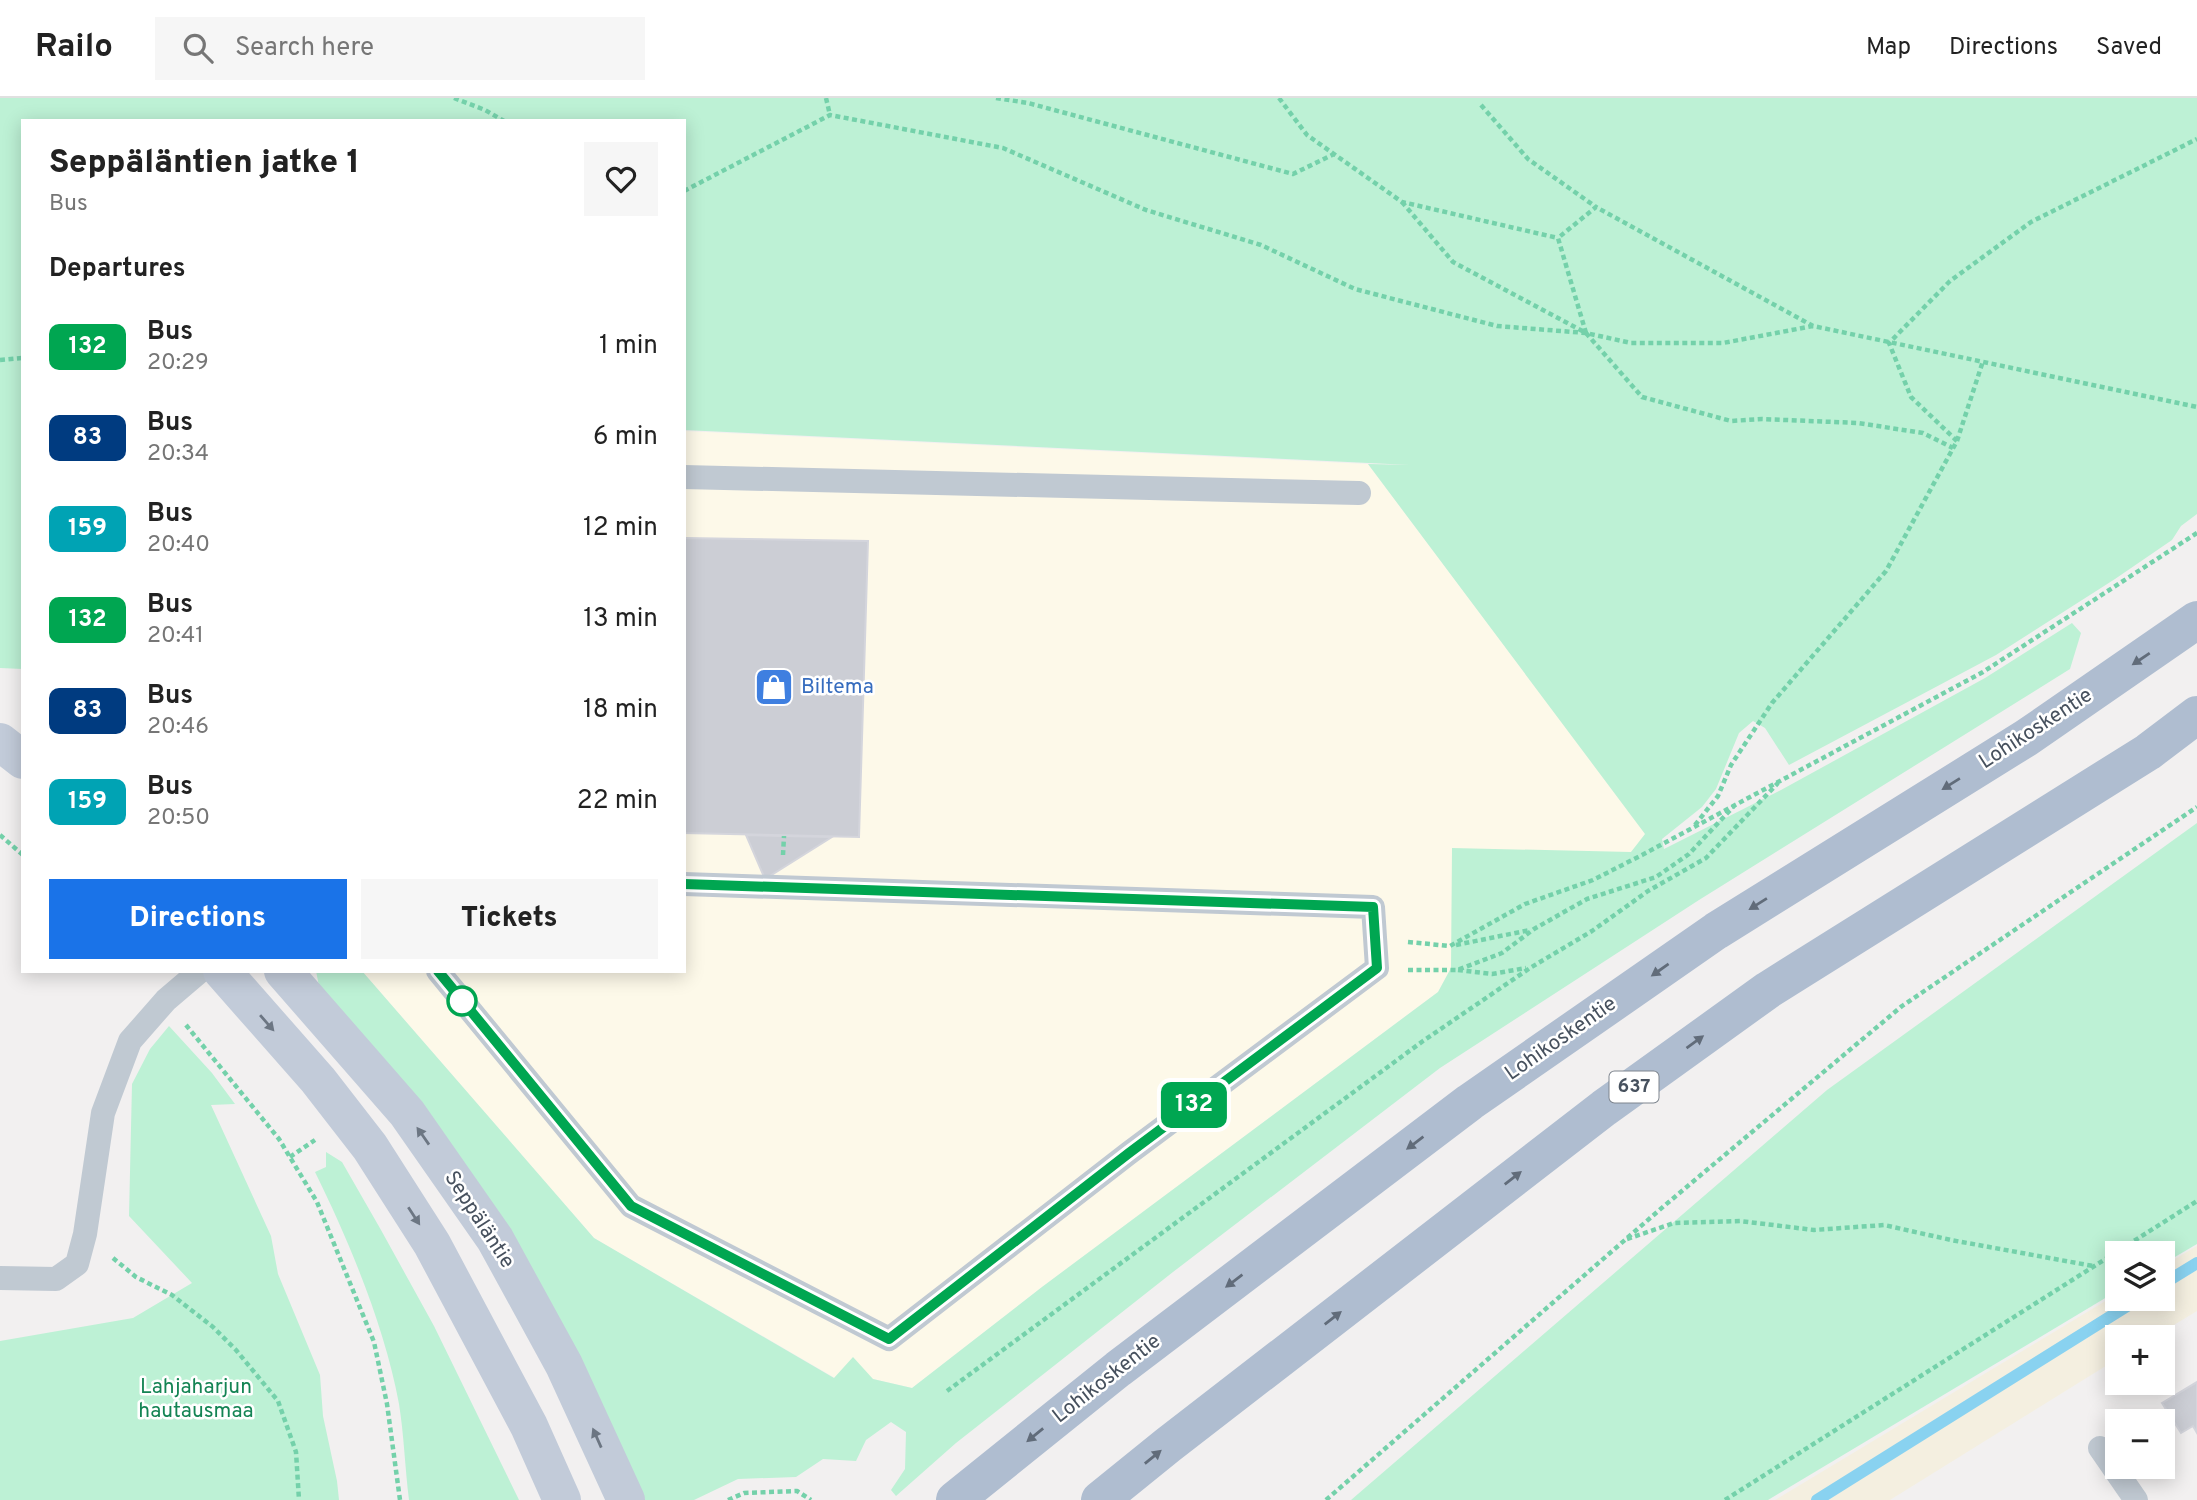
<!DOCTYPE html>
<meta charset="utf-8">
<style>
body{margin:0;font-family:Overpass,sans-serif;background:#f6f6f6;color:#222;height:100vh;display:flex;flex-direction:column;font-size:26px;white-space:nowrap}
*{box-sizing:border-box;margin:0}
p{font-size:23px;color:#767676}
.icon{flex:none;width:38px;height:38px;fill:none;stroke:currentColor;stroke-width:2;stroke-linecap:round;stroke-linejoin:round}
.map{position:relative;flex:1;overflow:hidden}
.side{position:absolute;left:21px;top:21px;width:665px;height:854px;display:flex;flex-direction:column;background:#fff;border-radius:0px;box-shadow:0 4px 18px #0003}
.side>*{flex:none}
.badge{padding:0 14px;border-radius:10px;font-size:24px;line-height:46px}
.buttons{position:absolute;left:2105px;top:1143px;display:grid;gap:14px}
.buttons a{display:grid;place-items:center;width:70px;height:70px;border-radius:0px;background:#fff;box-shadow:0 4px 18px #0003;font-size:35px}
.map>.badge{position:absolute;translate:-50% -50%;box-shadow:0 0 0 4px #fff}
h2{padding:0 28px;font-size:26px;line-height:63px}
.round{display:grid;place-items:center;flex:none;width:74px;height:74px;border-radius:0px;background:#f6f6f6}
.summary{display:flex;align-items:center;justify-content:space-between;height:119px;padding:0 28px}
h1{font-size:33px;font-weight:800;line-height:52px}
.action{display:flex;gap:14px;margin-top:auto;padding:14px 28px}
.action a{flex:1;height:80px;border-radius:0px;background:#1a73e8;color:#fff;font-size:28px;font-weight:800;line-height:80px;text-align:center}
.action a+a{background:#f6f6f6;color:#222}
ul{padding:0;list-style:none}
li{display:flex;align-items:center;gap:21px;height:91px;padding:0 28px}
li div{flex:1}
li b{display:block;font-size:26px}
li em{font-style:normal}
li .badge{min-width:77px;font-weight:700;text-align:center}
header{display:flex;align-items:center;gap:42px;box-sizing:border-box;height:98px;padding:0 35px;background:#fff;border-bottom:2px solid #e0e0e0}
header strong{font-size:33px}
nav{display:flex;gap:38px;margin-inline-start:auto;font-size:24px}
.search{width:490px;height:63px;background:#f6f6f6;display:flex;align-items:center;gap:18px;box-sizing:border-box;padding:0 24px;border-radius:0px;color:#767676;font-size:26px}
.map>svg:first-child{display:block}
.commercial{fill:#fdf9e9}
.green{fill:#bdf1d5}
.sand{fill:#f4efe0}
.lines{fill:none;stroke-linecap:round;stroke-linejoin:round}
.stream{stroke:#89d2f0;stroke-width:12}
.building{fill:#ccced5;stroke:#d4d5dc;stroke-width:2}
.path{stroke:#74d1aa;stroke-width:4.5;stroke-dasharray:5 3.5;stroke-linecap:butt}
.service{stroke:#c0c9d2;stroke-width:24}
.secondary{stroke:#c2cbd9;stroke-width:38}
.primary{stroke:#afbdd0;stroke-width:38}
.oneway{fill:#616c7a}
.oneway2{fill:#6c7683}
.line-casing{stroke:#fff;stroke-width:16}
.line{stroke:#00a651;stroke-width:10}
.stop-dot{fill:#fff;stroke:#00a651;stroke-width:3.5}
.labels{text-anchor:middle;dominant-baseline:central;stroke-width:5;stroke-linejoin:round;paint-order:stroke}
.shield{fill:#fff;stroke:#7e858e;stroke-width:2}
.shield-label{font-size:19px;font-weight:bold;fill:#47515e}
.shop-label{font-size:21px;fill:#366cbe;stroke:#fff;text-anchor:start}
.street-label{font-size:21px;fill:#47515e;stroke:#fff}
.park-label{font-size:21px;fill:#148454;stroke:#fff}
</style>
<header>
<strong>Railo</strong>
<div class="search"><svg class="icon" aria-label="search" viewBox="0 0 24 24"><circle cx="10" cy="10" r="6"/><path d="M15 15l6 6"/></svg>Search here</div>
<nav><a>Map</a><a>Directions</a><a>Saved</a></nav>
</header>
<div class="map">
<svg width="2197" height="1402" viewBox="0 0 2197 1402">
<rect width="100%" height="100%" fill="#f2f0f0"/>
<polygon class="commercial" points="684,333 1368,366 1646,737 1631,754 1451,870 1438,894 1042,1189 912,1290 873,1281 835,1280 594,1140 362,873 684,873"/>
<g class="green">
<polygon points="0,0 2197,0 2197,416 2181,428 2172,442 2115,481 1996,557 1789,667 1765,630 1753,623 1739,635 1716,691 1702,709 1662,741 1664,751 1781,692 1985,580 2072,525 2081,535 2070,571 1699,802 1440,970 1173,1174 956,1345 896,1398 891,1392 905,1371 906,1334 891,1324 866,1342 856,1363 823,1361 796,1379 738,1381 694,1402 645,1402 579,1258 319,888 316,873 362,873 594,1140 834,1280 853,1259 873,1281 912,1290 1042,1189 1438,894 1451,870 1452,750 1631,754 1645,736 1368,366 1410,367 684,332 684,23 23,23 23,571 0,570"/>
<polygon points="2197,725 2197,1146 2163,1166 2163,1155 2118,1155 2117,1193 1768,1402 1351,1402 1827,992"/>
<polygon points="169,928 212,975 235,1006 211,1007 271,1138 278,1176 320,1277 323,1318 337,1383 339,1402 0,1402 0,1243 133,1220 192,1185 129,1118 132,986 150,951"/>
<path d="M326 1054 342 1064 381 1132 434 1228 519 1402H409C405 1370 404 1337 399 1306 385 1229 349 1143 315 1074L326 1069Z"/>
</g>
<polygon class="sand" points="2197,1148 2197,1213 2154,1239 2118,1239 2117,1261 1890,1402 1775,1402 2117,1196 2118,1200 2163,1200 2163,1168"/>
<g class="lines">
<g class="stream">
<polyline points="2163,1186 2197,1165"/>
<polyline points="1817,1402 2140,1200"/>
</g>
</g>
<g class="building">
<polygon points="684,440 868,443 859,739 684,735"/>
<polygon points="746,737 784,738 832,739 765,781"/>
<polygon points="2197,1284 2197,1335 2193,1328 2181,1335 2162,1305"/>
</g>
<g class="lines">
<g class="path">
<polyline points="454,0 485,12 504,23"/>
<polyline points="826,0 830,17"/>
<polyline points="996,0 1028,5 1293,76 1334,56"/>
<polyline points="1279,0 1307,37 1402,104 1558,140"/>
<polyline points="1481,7 1528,61 1596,109"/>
<polyline points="684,93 830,17 1003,50 1146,112 1261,147 1355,191 1497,228 1586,235 1631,245 1723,245 1813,228"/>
<polyline points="1402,104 1453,164 1586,235 1642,299 1731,323 1762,321 1858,325 1923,335 1953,350"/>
<polyline points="1586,235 1558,140 1596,109 1813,228 2197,309"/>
<polyline points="0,262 23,260"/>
<polyline points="1957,343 1911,299 1889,245 1950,183 2031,124 2197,41"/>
<polyline points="1695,727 1718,698 1731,667 1772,605 1886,473 1957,343 1983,263"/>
<polyline points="0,737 23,757"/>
<polyline points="783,757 784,738"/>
<polyline points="1408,844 1450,848 1525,806 1593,782 1642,757 1983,574 2197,435"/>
<polyline points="1456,847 1530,832"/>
<polyline points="1408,872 1457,872 1502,855 1534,831 1587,801 1656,779 1689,756 1734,708"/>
<polyline points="1458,872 1492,876 1526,870"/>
<polyline points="186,927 279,1041 317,1104 374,1244 387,1306 400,1402"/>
<polyline points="290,1059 315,1042"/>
<polyline points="1627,1141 1674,1125 1740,1123 1814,1132 1884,1127 1951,1142 2093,1168"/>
<polyline points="113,1160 136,1179 172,1197 213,1229 236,1252 278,1303 296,1354 299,1402"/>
<polyline points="947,1293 1423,943 1530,870 1592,833 1648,793 1706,760 1778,685"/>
<polyline points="728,1402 744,1395 797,1393 811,1402"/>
<polyline points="1326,1402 1664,1108 1902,908 2197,709"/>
<polyline points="1725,1402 2197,1103"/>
</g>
<g class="service">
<polyline points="684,379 1359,395"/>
<polyline points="438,873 631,1108 889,1241 1129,1055 1377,870 1373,809 684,786"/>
<polyline points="0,1180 56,1181 77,1166 85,1136 103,1015 130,943 166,902 200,873"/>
<polyline points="2100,1350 2136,1402"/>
</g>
<g class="secondary">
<polyline points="0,644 23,662"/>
<polyline points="222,873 318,982 370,1049 432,1146 529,1328 562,1402"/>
<polyline points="283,873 407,1015 495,1141 564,1267 626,1402"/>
</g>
<g class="primary">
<polyline points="955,1402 1118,1271 1470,1004 1716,833 2026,640 2197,522"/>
<polyline points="1100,1402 1168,1347 1604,1010 1768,892 2148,654 2197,617"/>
</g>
</g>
<defs><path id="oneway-solid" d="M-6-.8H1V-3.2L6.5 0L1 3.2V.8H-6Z" transform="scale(1.75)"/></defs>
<g class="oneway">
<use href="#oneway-solid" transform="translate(2141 561) rotate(146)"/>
<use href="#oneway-solid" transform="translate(1951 686) rotate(148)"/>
<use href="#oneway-solid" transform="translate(1758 806) rotate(148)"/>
<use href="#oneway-solid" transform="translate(1660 872) rotate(145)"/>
<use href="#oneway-solid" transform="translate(1695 944) rotate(-36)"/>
<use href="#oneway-solid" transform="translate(1415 1045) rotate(143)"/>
<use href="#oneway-solid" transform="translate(1513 1080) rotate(-38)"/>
<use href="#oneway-solid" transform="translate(1234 1183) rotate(143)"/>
<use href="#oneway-solid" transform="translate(1333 1220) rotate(-38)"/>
<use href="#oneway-solid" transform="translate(1035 1337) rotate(141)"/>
<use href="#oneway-solid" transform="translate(1153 1359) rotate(-39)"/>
</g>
<g class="oneway2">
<use href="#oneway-solid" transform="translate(267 925) rotate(49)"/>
<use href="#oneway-solid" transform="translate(423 1038) rotate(-125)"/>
<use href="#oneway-solid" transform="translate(414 1118) rotate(57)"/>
<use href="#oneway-solid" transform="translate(597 1340) rotate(-114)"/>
</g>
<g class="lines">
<g class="line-casing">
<polyline id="line" points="438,873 631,1108 889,1241 1129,1055 1377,870 1373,809 684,786"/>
</g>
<use href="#line" class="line"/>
</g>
<defs>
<g id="shop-square" transform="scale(2.0125)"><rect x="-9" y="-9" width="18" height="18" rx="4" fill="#3f7fe0" stroke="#fff"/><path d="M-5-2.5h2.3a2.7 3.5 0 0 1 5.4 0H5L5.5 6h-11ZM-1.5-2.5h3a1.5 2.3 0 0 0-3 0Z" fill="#fff"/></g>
</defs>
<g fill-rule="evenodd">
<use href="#shop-square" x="774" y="589"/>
</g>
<circle class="stop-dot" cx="462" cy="903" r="14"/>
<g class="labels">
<rect class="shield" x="1609.5" y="973.5" width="49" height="31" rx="5"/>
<g class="shield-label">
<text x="1634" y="989">637</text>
</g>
<g class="shop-label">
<text x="801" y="589">Biltema</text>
</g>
<g class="street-label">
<text transform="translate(2036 631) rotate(-33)">Lohikoskentie</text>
<text transform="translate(1561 941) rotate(-35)">Lohikoskentie</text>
<text transform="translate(479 1122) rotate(57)">Seppäläntie</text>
<text transform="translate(1107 1281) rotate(-38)">Lohikoskentie</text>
</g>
<g class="park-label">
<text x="196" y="1289">Lahjaharjun<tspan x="196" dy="24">hautausmaa</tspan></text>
</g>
</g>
</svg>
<div class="buttons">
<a><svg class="icon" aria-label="layers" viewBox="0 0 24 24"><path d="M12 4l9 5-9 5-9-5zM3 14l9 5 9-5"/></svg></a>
<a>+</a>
<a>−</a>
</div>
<b class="badge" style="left:1194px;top:1007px;background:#00a651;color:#fff">132</b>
<section class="side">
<div class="summary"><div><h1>Seppäläntien jatke 1</h1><p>Bus</p></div><a class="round"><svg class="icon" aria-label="heart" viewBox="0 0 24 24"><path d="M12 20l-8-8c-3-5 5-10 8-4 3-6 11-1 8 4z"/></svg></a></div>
<h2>Departures</h2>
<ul>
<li><span class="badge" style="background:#00a651;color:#fff">132</span><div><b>Bus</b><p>20:29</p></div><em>1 min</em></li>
<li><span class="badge" style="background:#003b80;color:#fff">83</span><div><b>Bus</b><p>20:34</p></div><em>6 min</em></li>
<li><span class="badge" style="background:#00a3b4;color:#fff">159</span><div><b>Bus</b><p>20:40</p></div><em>12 min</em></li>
<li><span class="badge" style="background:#00a651;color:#fff">132</span><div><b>Bus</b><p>20:41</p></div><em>13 min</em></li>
<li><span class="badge" style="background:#003b80;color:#fff">83</span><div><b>Bus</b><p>20:46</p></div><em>18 min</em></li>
<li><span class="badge" style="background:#00a3b4;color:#fff">159</span><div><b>Bus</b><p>20:50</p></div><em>22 min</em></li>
</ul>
<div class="action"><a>Directions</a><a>Tickets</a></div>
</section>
</div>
